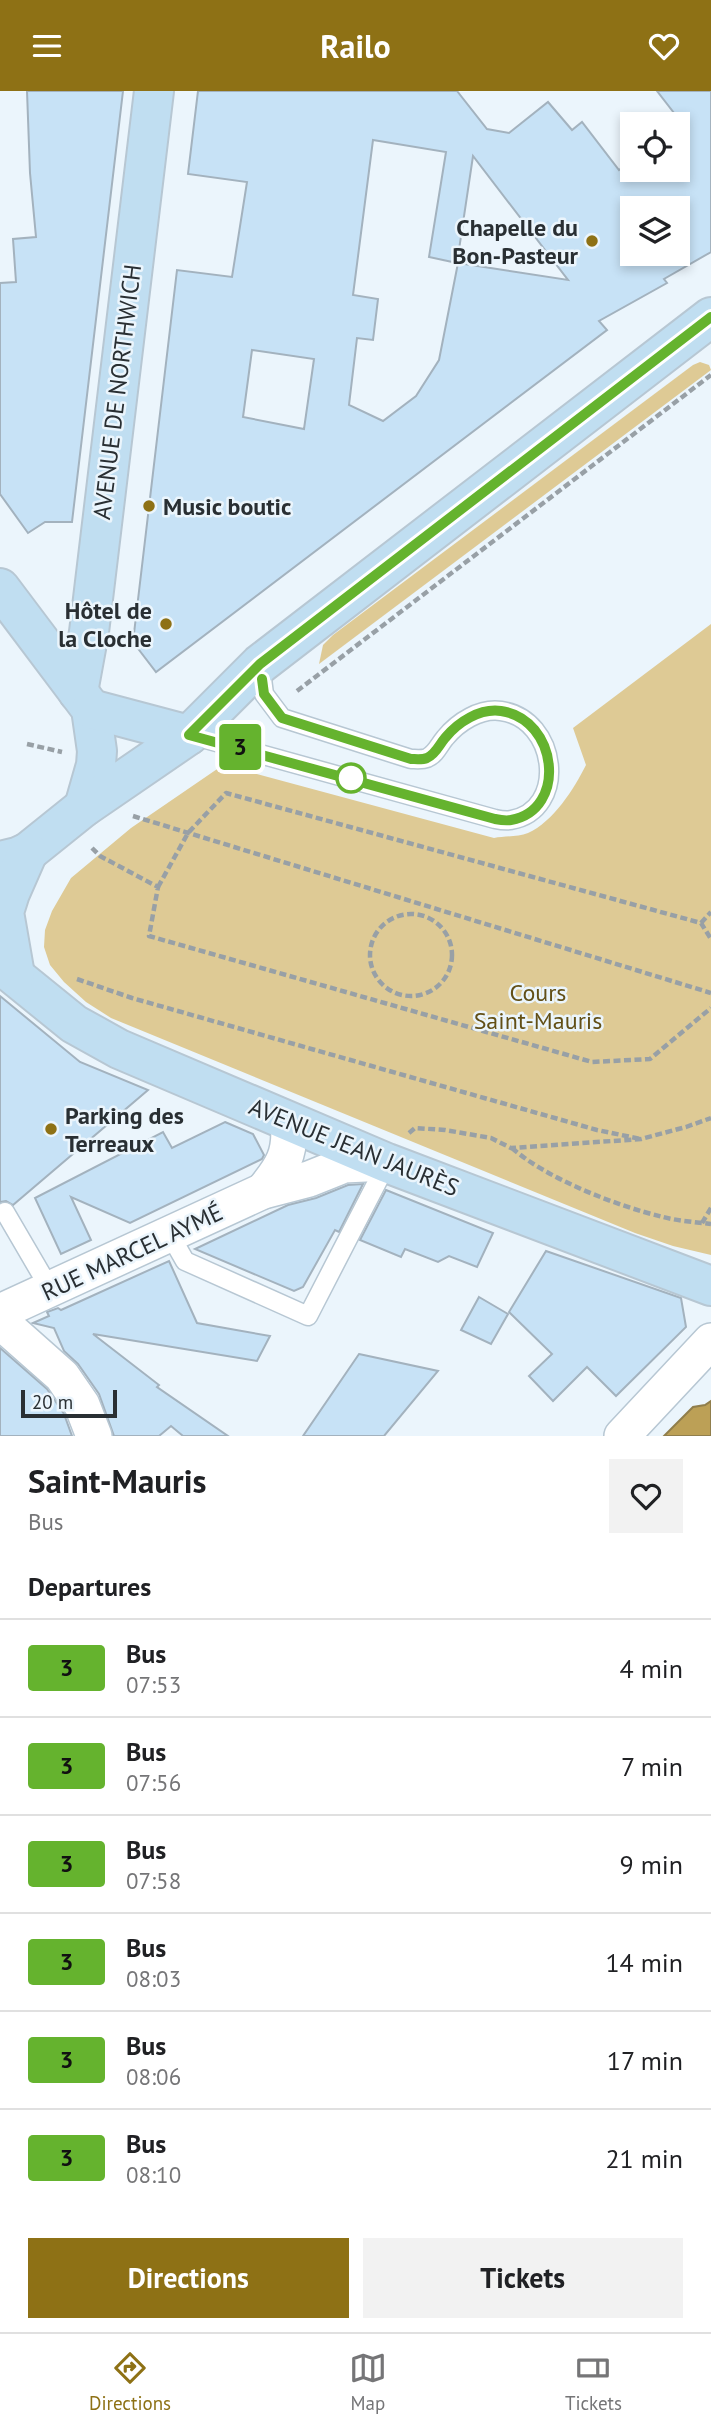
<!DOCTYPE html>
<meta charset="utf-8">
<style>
body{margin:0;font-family:"PT Sans",sans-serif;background:#f2f2f2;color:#202124;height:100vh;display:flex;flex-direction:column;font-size:26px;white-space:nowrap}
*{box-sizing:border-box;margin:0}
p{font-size:23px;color:#757577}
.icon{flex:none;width:38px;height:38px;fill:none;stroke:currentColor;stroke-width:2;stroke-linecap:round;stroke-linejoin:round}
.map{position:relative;height:1345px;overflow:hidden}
.details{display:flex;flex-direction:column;background:#fff;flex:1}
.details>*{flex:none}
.badge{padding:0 14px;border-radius:5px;font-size:24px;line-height:46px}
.controls{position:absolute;left:620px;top:21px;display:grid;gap:14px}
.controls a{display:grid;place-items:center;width:70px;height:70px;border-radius:0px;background:#fff;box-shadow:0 4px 10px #0003;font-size:35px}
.scale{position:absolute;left:21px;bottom:18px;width:96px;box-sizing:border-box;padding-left:7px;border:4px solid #292f33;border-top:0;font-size:19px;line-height:24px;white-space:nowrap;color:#292f33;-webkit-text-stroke:5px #ebf5fc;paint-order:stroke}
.map>.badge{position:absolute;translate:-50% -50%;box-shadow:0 0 0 4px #fff}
h2{padding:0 28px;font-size:26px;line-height:63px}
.round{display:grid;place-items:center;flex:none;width:74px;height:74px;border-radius:0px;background:#f2f2f2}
.overview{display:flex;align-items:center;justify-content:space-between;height:119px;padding:0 28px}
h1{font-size:33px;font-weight:700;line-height:52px}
.cta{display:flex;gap:14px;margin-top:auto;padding:14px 28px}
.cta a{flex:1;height:80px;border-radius:0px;background:#8e7115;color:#fff;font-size:28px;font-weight:700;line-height:80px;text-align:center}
.cta a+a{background:#f2f2f2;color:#202124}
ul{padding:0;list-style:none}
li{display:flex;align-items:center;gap:21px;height:98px;padding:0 28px;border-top:2px solid #e0e0e0}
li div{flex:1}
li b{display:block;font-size:26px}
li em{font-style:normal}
li .badge{min-width:77px;font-weight:700;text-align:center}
header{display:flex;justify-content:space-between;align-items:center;height:91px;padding:0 28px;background:#8e7115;color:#fff;font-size:32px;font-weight:700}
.dock{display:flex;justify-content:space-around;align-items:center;height:98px;border-top:2px solid #e0e0e0;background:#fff;font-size:19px;color:#757577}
.dock a{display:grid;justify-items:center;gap:4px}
.dock .current{color:#8e7115}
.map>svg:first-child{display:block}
.green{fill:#deca95}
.water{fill:#bca056;stroke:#907e4c;stroke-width:2}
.building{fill:#c7e2f6;stroke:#a3b2be;stroke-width:2;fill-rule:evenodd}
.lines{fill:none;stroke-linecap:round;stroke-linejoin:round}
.lane-casing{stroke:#b7c7d3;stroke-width:21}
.street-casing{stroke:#b7c7d3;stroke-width:38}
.secondary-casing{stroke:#b7c7d3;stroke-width:42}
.path{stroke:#98a0a6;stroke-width:4.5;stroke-dasharray:7 3.5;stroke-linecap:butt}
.lane{stroke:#fff;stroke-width:18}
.street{stroke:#fff;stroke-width:35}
.secondary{stroke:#c0def1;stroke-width:38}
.line-casing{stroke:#fff;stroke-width:16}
.line{stroke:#65b32e;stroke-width:10}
.poi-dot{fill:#8e7115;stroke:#ebf5fc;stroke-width:2.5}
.stop-dot{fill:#fff;stroke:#65b32e;stroke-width:3.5}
.labels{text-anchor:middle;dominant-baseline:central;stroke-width:5;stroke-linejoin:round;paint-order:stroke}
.poi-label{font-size:24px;font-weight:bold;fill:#292f33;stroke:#ebf5fc;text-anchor:end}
.street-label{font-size:24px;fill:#292f33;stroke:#ebf5fc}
.park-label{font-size:24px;fill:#624f16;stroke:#ebf5fc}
</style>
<header><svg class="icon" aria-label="menu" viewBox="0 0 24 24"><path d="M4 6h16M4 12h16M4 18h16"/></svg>Railo<svg class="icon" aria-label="heart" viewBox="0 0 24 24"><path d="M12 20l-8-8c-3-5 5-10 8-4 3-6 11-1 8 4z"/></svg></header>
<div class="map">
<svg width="711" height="1345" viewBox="0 0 711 1345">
<rect width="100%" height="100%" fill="#ebf5fc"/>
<g class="green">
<polygon points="700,271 709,274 711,279 319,573 323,554 333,544 693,274"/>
<path d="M711 533V1164L673 1155 635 1142 111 927 86 911 64 891 50 874 44 856 45 839 52 820 71 787 131 737 223 674 494 747C504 745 518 746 528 742 553 731 574 698 586 674L573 637Z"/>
</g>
<polygon class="water" points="711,1310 711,1345 664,1345 693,1316 705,1314"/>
<g class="building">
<polygon points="27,0 123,0 72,431 45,431 28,442 0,403 0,192 16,191 13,148 36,146 30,82"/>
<path d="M198 0H457L487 38 509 42 548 11 572 39 582 31 619 79 632 69V79H677V34L681 31 657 0H711V161L664 188 667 192 599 230 607 239 156 581 133 551 177 179 232 186 247 91 188 83ZM373 49 446 61 429 166 457 172 473 65 568 189 458 172 439 269 416 305 383 330 349 314 357 247 373 249 378 208 353 204ZM632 117H677V163H632ZM252 259 314 268 304 338 243 326Z"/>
<polygon points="0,905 80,971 148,999 13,1114 6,1110 0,1111"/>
<polygon points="225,1031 253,1043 264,1064 262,1068 130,1132 71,1106 91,1149 61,1163 35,1107 163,1041 172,1057"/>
<polygon points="363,1093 339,1141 335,1139 303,1196 294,1200 195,1158 288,1114 316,1107 348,1094"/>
<polygon points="386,1099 493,1142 477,1176 449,1165 438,1171 405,1158 401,1166 360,1149"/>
<polygon points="546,1160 681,1207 686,1236 616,1305 587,1276 553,1310 529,1285 552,1263 509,1221"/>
<polygon points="169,1170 197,1232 270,1245 257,1270 93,1243 159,1294 157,1296 228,1345 183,1345 171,1335 159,1345 114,1345 99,1303 78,1273 64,1260 54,1237 33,1232 49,1225 47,1221 58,1217 61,1219"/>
<polygon points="479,1206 508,1223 491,1253 461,1239"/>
<polygon points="0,1257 47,1298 64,1323 72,1345 0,1345"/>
<polygon points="359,1263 438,1280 384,1345 303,1345"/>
</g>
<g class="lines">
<g class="lane-casing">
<g id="lane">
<path d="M191 644 495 728C500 729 506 730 511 729 568 719 558 628 501 620 480 617 458 631 445 647 439 654 436 663 427 667 422 669 415 668 411 668L282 627 264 603 260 573"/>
<polyline points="5,1121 50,1198"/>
<polyline points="169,1142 185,1170 308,1225 387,1072"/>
</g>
</g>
<g class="street-casing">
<g id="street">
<path d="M263 1100C282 1077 292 1062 288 1031"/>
<polyline points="0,1221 263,1100 309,1088 344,1074 387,1072"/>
<polyline points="0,1230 62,1285 82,1314 94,1345"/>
<polyline points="622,1345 711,1250"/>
</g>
</g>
<g class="secondary-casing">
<g id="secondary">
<polyline points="0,497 91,618 97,660 96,674 84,716"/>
<polyline points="78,601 89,541 154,0"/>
<polyline points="91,618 189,644"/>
<polyline points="0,770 17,766 28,761 84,716 189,644 260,573 711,226"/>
<polyline points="0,873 74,933 119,958 387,1072 711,1195"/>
<polyline points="15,884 4,821 10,802 28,761"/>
</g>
</g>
<g class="path">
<polyline points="297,600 711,284"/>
<polyline points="27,653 62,661"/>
<polyline points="133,725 711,902"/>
<polyline points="92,757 100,765 158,796 149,845 592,971 650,968 711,917"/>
<polyline points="158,796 188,742 226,702 701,832 711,848"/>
<circle cx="411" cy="864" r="41"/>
<polyline points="701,832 711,821"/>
<polyline points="77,888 132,907 597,1039 641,1048"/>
<polyline points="409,1042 415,1037 445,1039 491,1047 511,1057 641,1048 686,1036 711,1027"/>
<path d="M512 1057C547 1088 617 1115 663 1126 678 1130 695 1131 711 1133"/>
<polyline points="702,1132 711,1117"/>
</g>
<use href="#lane" class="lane"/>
<use href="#street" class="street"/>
<use href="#secondary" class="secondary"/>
</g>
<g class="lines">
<g class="line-casing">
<path id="line" d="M262 588 264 603 282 627 411 668C415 668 422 669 427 667 436 663 439 654 445 647 458 631 480 617 501 620 558 628 568 719 511 729 506 730 500 729 495 728L189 644 260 573 711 226"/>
</g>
<use href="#line" class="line"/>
</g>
<g class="poi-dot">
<circle cx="592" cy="150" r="7"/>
<circle cx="149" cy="415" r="7"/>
<circle cx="166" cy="533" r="7"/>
<circle cx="51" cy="1038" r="7"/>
</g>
<circle class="stop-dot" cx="351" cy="687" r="14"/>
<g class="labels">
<g class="poi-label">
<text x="578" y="136">Chapelle du<tspan x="578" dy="28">Bon-Pasteur</tspan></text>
<text x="163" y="415" text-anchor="start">Music boutic</text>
<text x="152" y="519">Hôtel de<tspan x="152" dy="28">la Cloche</tspan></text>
<text x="65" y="1024" text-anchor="start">Parking des<tspan x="65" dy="28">Terreaux</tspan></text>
</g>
<g class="street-label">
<text transform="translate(117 301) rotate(-83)">AVENUE DE NORTHWICH</text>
<text transform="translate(354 1056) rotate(22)">AVENUE JEAN JAURÈS</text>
<text transform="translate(132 1161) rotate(-25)">RUE MARCEL AYMÉ</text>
</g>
<g class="park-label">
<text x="538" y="901">Cours<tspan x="538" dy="28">Saint-Mauris</tspan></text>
</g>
</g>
</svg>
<div class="controls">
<a><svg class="icon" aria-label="locate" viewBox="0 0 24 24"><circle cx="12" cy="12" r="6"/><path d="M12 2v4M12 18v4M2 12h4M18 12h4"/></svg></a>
<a><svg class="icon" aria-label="layers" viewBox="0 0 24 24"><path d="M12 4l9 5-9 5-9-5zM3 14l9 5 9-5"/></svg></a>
</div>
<div class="scale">20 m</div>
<b class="badge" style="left:240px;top:656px;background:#65b32e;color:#111">3</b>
</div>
<section class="details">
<div class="overview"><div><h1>Saint-Mauris</h1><p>Bus</p></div><a class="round"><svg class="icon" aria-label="heart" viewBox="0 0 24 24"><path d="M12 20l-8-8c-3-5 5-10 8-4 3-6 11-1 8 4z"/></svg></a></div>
<h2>Departures</h2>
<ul>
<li><span class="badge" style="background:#65b32e;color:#111">3</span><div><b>Bus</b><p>07:53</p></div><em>4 min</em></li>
<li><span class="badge" style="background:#65b32e;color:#111">3</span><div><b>Bus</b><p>07:56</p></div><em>7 min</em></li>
<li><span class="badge" style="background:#65b32e;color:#111">3</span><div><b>Bus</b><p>07:58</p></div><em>9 min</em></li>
<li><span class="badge" style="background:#65b32e;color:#111">3</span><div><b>Bus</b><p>08:03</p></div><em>14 min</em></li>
<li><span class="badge" style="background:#65b32e;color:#111">3</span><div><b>Bus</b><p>08:06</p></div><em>17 min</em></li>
<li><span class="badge" style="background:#65b32e;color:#111">3</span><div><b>Bus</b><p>08:10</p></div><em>21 min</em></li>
</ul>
<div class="cta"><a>Directions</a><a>Tickets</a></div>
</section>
<nav class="dock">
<a class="current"><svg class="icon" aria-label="directions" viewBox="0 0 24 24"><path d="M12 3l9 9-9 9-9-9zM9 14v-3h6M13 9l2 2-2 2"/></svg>Directions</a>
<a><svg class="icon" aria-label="map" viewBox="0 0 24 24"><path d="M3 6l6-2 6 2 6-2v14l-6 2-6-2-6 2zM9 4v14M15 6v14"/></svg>Map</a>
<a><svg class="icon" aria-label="tickets" viewBox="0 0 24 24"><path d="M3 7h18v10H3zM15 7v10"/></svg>Tickets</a>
</nav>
